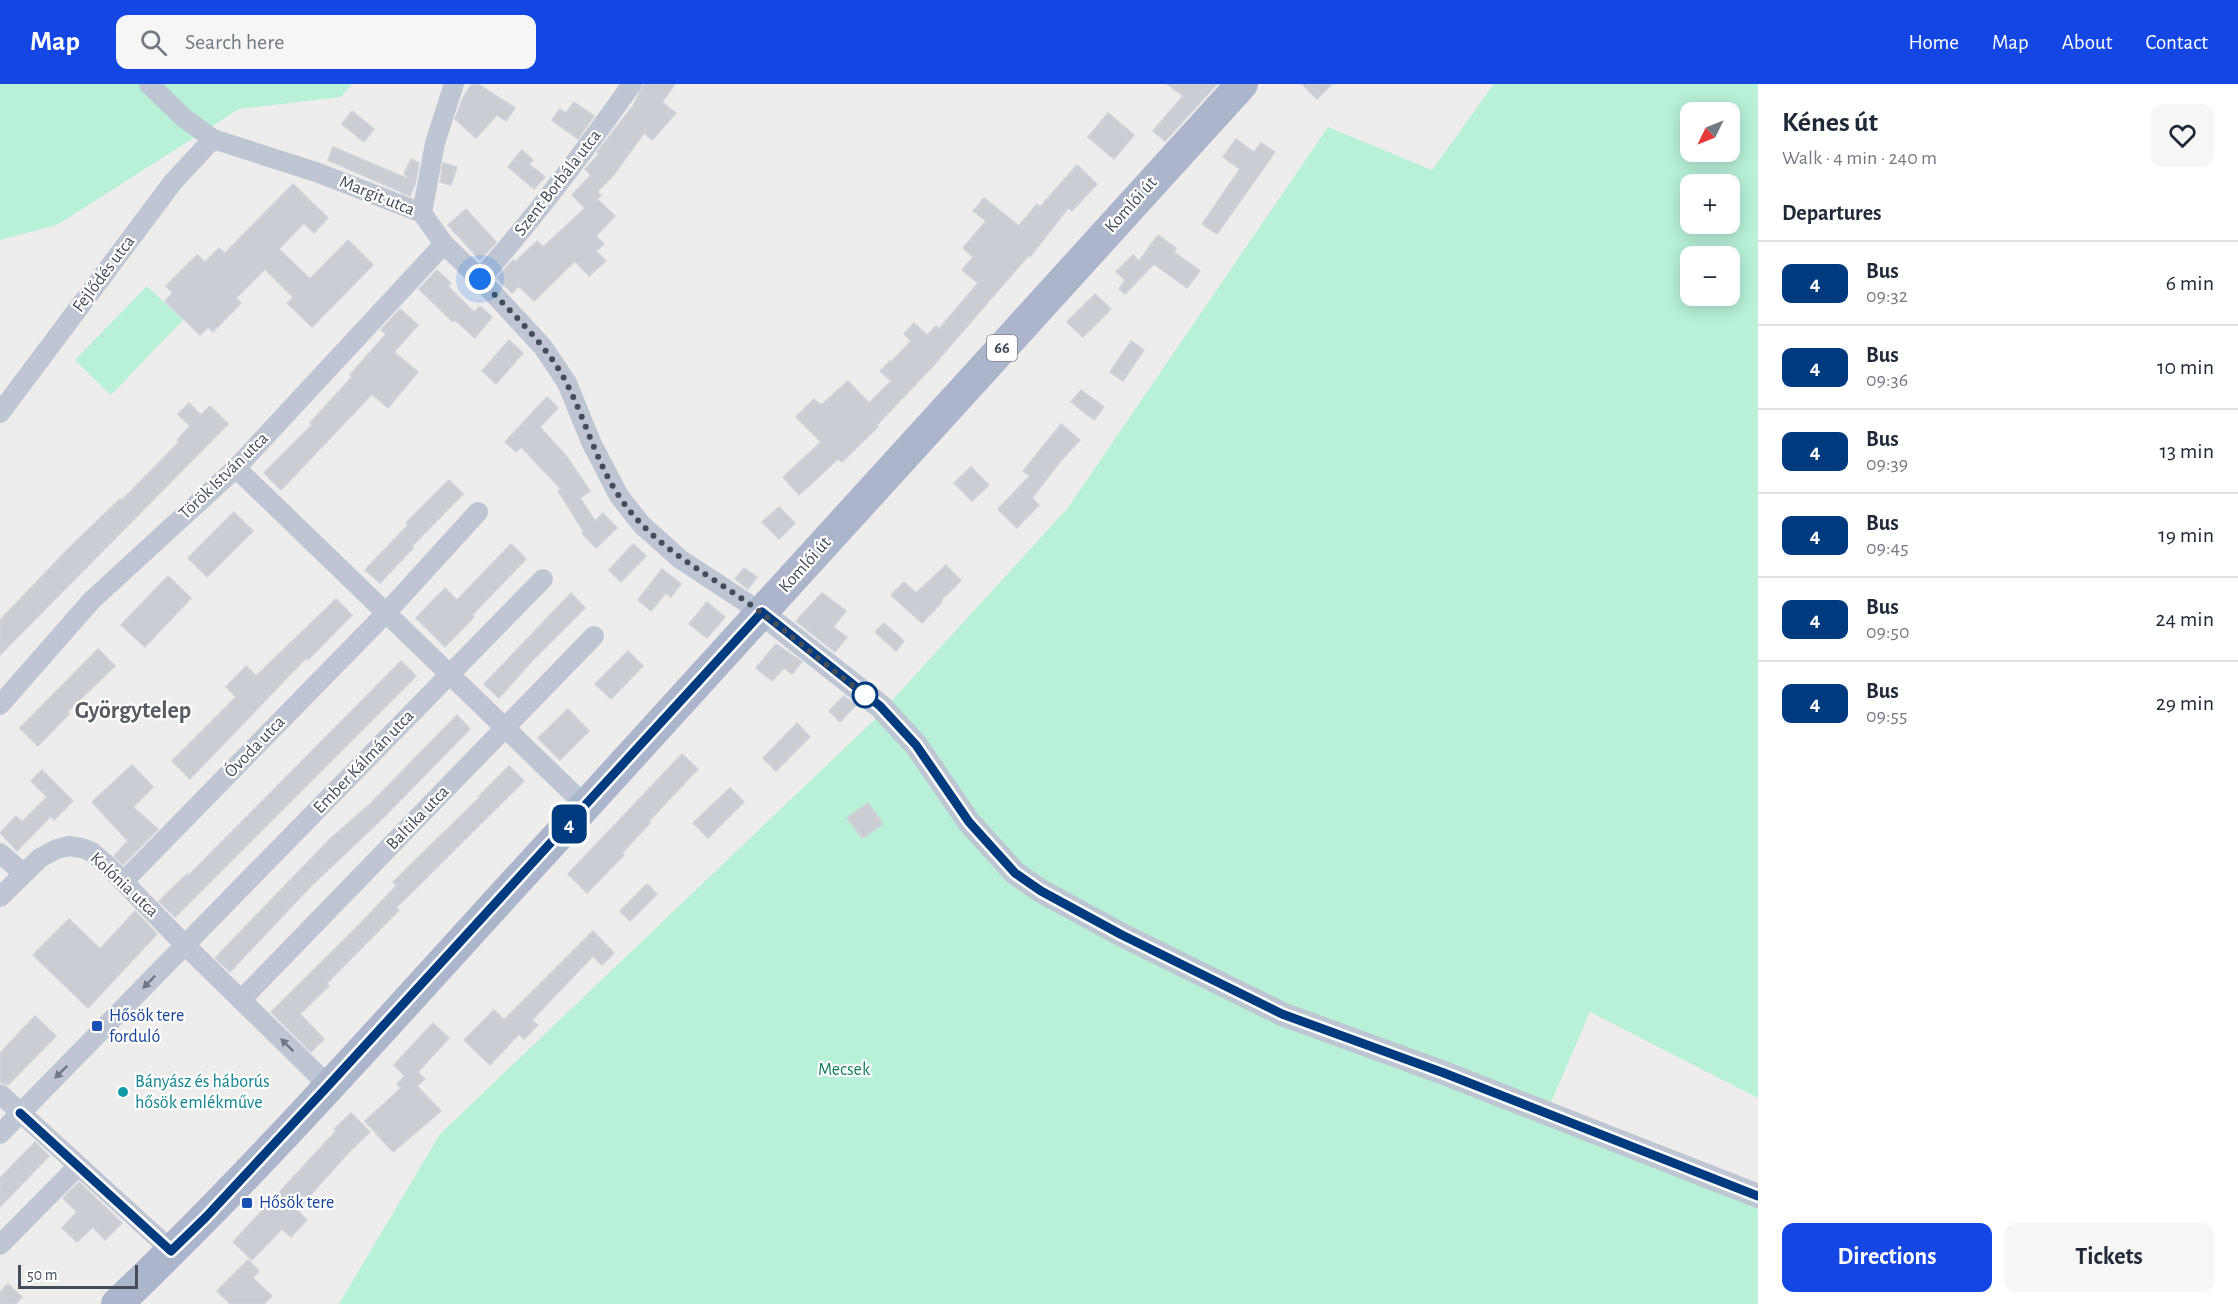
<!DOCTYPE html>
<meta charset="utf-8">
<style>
body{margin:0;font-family:"Alegreya Sans",sans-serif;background:#f6f6f7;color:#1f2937;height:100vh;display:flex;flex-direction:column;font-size:22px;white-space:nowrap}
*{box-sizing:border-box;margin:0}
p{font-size:20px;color:#747a83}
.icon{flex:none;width:33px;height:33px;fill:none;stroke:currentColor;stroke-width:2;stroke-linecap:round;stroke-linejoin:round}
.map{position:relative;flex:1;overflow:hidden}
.details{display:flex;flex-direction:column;background:#fff;width:480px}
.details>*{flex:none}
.badge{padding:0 12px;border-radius:9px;font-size:21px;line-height:39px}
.needle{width:39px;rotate:227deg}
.fabs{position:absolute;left:1680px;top:18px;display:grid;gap:12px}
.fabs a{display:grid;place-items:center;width:60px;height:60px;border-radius:12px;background:#fff;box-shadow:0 3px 15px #0003;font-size:30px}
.scale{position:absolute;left:18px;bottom:15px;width:120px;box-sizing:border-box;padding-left:6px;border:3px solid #444c5a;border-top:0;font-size:16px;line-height:21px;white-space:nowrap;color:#444c5a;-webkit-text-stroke:4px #fff;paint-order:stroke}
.you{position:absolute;width:30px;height:30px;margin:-15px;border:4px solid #fff;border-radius:50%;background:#1a73e8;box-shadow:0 0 0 9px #1a73e833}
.map>.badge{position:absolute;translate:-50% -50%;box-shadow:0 0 0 3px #fff}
h2{padding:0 24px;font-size:22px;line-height:54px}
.round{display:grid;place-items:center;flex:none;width:63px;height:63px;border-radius:12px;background:#f6f6f7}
.head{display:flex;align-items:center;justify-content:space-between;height:102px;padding:0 24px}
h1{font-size:28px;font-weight:700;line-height:45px}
.button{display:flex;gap:12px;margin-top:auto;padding:12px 24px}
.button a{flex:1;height:69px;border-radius:12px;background:#1346e3;color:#fff;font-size:24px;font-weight:700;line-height:69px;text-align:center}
.button a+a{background:#f6f6f7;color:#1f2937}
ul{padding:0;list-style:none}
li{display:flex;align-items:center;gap:18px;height:84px;padding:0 24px;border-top:2px solid #e0e1e3}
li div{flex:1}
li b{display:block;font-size:22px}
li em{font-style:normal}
li .badge{min-width:66px;font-weight:700;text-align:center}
header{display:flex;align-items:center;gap:36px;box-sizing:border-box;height:84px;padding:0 30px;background:#1346e3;color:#fff}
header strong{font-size:28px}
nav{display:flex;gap:33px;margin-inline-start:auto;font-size:21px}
.search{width:420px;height:54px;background:#f6f6f7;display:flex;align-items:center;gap:15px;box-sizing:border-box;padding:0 21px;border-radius:12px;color:#747a83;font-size:22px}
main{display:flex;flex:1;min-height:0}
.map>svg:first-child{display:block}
.green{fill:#b8f0d8;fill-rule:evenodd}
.building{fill:#cbcdd5;stroke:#d0d1d9;stroke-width:1.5}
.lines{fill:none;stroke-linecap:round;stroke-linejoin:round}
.minor{stroke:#bfc6d3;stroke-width:20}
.tertiary{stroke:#bfc6d3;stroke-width:24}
.primary{stroke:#abb6cd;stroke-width:32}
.oneway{fill:#6f7784}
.line-casing{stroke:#fff;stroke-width:14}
.line{stroke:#003b80;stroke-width:9}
.walk{stroke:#444c5a;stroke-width:6;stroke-dasharray:0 10.8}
.stop-dot{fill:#fff;stroke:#003b80;stroke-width:3}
.transit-dot{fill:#1a4fb4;stroke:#fff;stroke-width:2}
.culture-dot{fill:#0f9aa8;stroke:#fff;stroke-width:2}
.labels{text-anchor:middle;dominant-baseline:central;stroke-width:4.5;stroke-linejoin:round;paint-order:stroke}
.shield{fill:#fff;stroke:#7c828c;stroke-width:1.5}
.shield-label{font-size:16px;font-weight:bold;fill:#444c5a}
.street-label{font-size:18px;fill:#444c5a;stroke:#fff}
.transit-label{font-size:18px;fill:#164399;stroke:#fff;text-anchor:start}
.park-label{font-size:18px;fill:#147d5c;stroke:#fff}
.culture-label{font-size:18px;fill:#0d838f;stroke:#fff;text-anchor:start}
.district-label{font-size:24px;font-weight:bold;fill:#595b62;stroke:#fff}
</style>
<header>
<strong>Map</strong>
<div class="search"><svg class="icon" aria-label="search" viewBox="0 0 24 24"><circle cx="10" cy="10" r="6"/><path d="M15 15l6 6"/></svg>Search here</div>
<nav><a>Home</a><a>Map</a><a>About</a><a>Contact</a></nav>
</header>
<main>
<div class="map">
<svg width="1758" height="1220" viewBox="0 0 1758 1220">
<rect width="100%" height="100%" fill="#efedec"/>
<g class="green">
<polygon points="0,0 352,0 341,13 239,25 57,141 0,156"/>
<path d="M1494 0H1758V1014L1590 928 1546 1030 1758 1125V1220H339L440 1050 874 636 1067 425 1328 43 1432 86ZM1690 28H1730V68H1690ZM1690 100H1730V140H1690ZM1690 172H1730V212H1690Z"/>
<polygon points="147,202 183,236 111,311 75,276"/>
</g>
<g class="building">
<polygon points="472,0 478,0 515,24 506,37 497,31 476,54 455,35 463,14"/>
<polygon points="644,0 675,0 662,18 676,29 652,56 644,49 613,92 597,108 601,111 597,115 615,132 596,152 604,160 596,167 606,177 589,192 575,177 534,217 519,202 512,209 497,194 513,176 515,178 537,157 543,163 585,124 572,111 591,91 585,85 599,70 597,68 633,22"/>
<polygon points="1167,0 1217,0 1165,57 1153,47 1183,12"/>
<polygon points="1302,0 1332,0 1317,15"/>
<polygon points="574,18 594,32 578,55 552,36 560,25 566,29"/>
<polygon points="352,27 374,45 364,58 342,40"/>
<polygon points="1108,29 1134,51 1114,75 1088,53"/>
<polygon points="1236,55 1254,68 1261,59 1275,68 1217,150 1202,140 1240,85 1223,73"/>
<polygon points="333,63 413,97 404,90 411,75 419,79 415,100 410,112 328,76"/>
<polygon points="522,66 533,76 529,80 545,93 534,105 508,83"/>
<polygon points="443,79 457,83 451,101 440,98"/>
<polygon points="1077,81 1097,100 1072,127 1068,124 1030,173 1029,171 932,283 876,342 878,343 842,378 838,375 799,411 783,393 821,358 796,333 814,315 821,321 848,297 869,319 891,297 880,287 890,277 891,278 911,257 904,250 914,239 927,251 936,242 939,245 978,199 962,186 973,173 963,164 986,137 973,127 984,114 1019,142 1037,120 1040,123"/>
<polygon points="293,100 328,134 314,149 304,139 279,165 310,195 348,156 373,181 312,243 287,219 293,213 265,185 236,214 241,219 213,248 208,243 200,251 165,217 173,209 166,202 197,171 205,178 219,164 225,169"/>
<polygon points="466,125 496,158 480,176 448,141"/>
<polygon points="1158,151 1176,164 1174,168 1200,187 1187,204 1154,180 1125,210 1119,205 1125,196 1116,188 1133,171 1139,177"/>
<polygon points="437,186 451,199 448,202 474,228 480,222 492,233 475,254 455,236 453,238 419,205"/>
<polygon points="1095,210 1111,225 1083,253 1067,238"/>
<polygon points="400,225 418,241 394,268 418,288 388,324 372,310 281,406 264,389 312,341 310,339 352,293 350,291 386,250 381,246"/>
<polygon points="509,256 523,269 496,300 482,287"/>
<polygon points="1131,257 1144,266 1123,297 1110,288"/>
<polygon points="1081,306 1104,323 1094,336 1071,318"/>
<polygon points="547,313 558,324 540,343 567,373 590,407 580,414 595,437 603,429 617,444 596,464 582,449 584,448 558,407 561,405 521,363 516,368 505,358"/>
<polygon points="189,319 201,331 210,322 228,340 0,571 0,536 69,464 120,415 121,417 179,358 177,356 190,342 178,330"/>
<polygon points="1061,340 1080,356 1060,378 1032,414 1039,421 1017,444 998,425 1030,392 1023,387"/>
<polygon points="971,383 989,401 972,417 954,399"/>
<polygon points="449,396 463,410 412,462 413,464 380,499 365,486 408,441 406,439"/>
<polygon points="779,423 795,439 779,455 762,438"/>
<polygon points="234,428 253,447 207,493 188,474"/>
<polygon points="511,460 526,475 472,531 474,533 445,563 416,534 445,504 457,516"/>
<polygon points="633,460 646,472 621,498 609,486"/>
<polygon points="946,481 961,497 941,516 942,518 922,539 891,511 904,498 916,509"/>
<polygon points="744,484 757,493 748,505 735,495"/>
<polygon points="662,485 681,500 671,513 666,509 651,527 638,516"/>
<polygon points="168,492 191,514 145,563 121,541"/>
<polygon points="571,509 585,524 532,577 499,614 484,600"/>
<polygon points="822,509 846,527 833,543 847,553 835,568 796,537"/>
<polygon points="336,515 352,531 308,576 306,574 190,695 172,677 236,613 226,603 246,582 256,592"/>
<polygon points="707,518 725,533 707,554 689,540"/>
<polygon points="884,539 904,557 896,567 875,548"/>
<polygon points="776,560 802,578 792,590 784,584 772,597 756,584"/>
<polygon points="98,565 115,582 67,628 69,630 38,662 20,644"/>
<polygon points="628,567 643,582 611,615 595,600"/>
<polygon points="401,577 416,592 175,833 159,817 187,790 188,792"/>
<polygon points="844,612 856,621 840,638 829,627"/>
<polygon points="568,625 589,647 560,676 538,654"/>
<polygon points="457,631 470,645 384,733 311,802 230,888 215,874 330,755 371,719"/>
<polygon points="797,639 810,653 776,687 763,674"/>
<polygon points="682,670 698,685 648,738 650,739 622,769 624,771 587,809 568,790"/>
<polygon points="132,681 153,703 133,723 158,745 123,781 114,772 128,757 92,718"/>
<polygon points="509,682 524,697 396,824 399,826 327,899 329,902 300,930 324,955 311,968 271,928 356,844 397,801 393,798 480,713 479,712"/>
<polygon points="42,686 73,717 54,736 51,732 17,767 0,749 16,732 22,738 47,713 31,697"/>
<polygon points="730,704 744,718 708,754 693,739"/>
<polygon points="868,719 883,740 862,754 847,734"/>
<polygon points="647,800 657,810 630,837 620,827"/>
<polygon points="135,827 157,850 88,924 33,871 69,835 100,865"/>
<polygon points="593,847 614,869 602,881 593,872 532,936 538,941 524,955 519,950 490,981 464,956 494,926 504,936"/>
<polygon points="35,932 56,952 8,1001 0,998 0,969"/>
<polygon points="433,939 449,954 418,988 425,995 417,1002 441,1027 393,1068 365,1037 401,1004 397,1000 405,992 394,981"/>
<polygon points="351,1029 370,1048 349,1068 297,1126 307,1136 291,1153 282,1145 252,1176 233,1158 336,1047 334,1045"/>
<polygon points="35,1058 49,1072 0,1123 0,1094"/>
<polygon points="79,1098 122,1139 105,1156 93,1143 77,1158 62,1144 77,1128 63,1114"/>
<polygon points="248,1176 259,1187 253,1194 272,1212 264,1220 230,1220 217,1207"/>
<polygon points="8,1200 22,1213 16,1220 0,1220 0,1208"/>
</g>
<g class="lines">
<g class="minor">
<polyline points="149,0 184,34 213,55 316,88 422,129 444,160 480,195 543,263 567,299 591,358 619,412 642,441 680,475 762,529"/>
<polyline points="422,129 435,59 454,0"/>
<path d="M480 195C535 133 584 68 632 0"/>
<polyline points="0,329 173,98 213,55"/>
<polyline points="236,384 586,722"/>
<polyline points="0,621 92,516 236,384 444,160"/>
<polyline points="0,769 23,789"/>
<polyline points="124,797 386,529 478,428"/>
<polyline points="0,813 40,774 57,765 69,762 82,764 92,768 108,782 185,861 543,495"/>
<polyline points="241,916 594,552"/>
<polyline points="0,1010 172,1167"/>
<polyline points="0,1050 185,861 329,1002"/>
<polyline points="0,1161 78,1082"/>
</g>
<polyline class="tertiary" points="762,529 880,622 916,661 969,738 1015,789 1041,807 1122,851 1282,930 1444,989 1758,1112"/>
<path class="primary" d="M117 1220C268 1076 405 918 546 765 779 511 1010 255 1242 0"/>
</g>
<defs><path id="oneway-solid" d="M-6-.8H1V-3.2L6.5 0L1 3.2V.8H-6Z" transform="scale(1.5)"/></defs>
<g class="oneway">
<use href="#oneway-solid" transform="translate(149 898) rotate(134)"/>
<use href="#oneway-solid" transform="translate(287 961) rotate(-135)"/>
<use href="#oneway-solid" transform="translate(61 988) rotate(135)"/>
</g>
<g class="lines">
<g class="line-casing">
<polyline id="line" points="20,1029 171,1167 206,1133 328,1002 762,528 880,622 916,661 969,738 1015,789 1041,807 1122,851 1282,930 1444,989 1758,1112"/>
</g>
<use href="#line" class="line"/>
<path class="walk" d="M480 195C510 228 547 260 567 300 586 337 596 378 619 412 654 466 714 492 763 530 797 556 833 587 865 611"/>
</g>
<circle class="stop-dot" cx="865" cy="611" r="12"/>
<g class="transit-dot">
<rect x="91" y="936" width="12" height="12" rx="3"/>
<rect x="241" y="1113" width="12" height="12" rx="3"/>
</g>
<circle class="culture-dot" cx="123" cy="1008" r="6"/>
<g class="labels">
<rect class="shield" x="987" y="251" width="30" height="26" rx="4.5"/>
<g class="shield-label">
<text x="1002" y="264">66</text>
</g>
<g class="street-label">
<text transform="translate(558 99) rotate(-52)">Szent Borbála utca</text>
<text transform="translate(377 112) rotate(22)">Margit utca</text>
<text transform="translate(1131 121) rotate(-48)">Komlói út</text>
<text transform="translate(104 190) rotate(-53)">Fejlődés utca</text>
<text transform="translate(224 392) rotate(-44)">Török István utca</text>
<text transform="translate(805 481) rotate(-48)">Komlói út</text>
<text transform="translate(255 663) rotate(-46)">Óvoda utca</text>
<text transform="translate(364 678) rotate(-46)">Ember Kálmán utca</text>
<text transform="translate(418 734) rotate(-46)">Baltika utca</text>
<text transform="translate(124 801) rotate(43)">Kolónia utca</text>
</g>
<g class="transit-label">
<text x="109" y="932">Hősök tere<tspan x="109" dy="21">forduló</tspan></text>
<text x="259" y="1119">Hősök tere</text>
</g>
<g class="park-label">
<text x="844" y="986">Mecsek</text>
</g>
<g class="culture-label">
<text x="135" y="998">Bányász és háborús<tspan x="135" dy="21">hősök emlékműve</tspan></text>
</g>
<g class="district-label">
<text x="133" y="627">Györgytelep</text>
</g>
</g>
</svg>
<div class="fabs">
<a><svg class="needle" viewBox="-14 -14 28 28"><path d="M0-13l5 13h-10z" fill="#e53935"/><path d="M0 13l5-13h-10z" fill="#747a83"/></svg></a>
<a>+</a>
<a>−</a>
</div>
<div class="scale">50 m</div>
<div class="you" style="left:480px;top:195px"></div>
<b class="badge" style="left:569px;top:740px;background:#003b80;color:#fff">4</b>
</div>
<section class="details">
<div class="head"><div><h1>Kénes út</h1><p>Walk · 4 min · 240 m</p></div><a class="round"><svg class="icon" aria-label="heart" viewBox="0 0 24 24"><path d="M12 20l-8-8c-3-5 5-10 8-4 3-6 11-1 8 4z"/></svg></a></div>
<h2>Departures</h2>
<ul>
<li><span class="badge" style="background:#003b80;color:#fff">4</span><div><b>Bus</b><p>09:32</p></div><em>6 min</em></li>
<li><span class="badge" style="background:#003b80;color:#fff">4</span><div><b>Bus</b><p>09:36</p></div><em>10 min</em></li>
<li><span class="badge" style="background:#003b80;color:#fff">4</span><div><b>Bus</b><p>09:39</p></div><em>13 min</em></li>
<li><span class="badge" style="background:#003b80;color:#fff">4</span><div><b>Bus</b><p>09:45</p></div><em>19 min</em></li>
<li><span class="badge" style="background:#003b80;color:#fff">4</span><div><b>Bus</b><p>09:50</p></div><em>24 min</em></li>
<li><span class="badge" style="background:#003b80;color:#fff">4</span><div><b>Bus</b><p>09:55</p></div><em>29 min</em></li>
</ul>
<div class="button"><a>Directions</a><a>Tickets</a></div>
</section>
</main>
